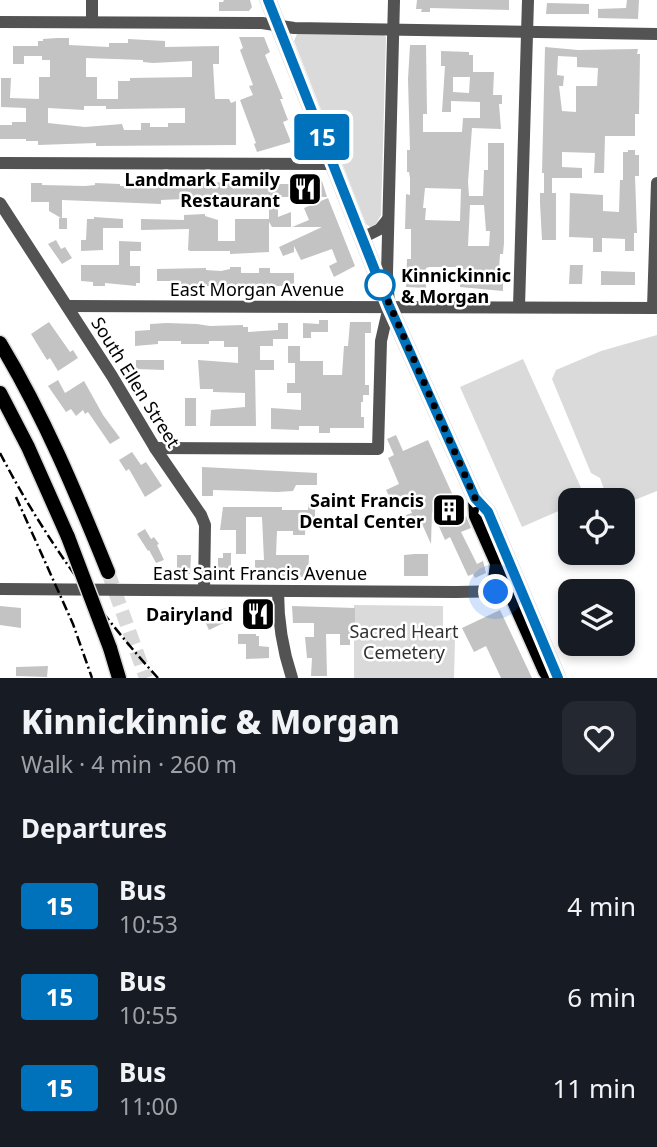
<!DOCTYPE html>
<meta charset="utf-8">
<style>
body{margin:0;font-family:"Noto Sans",sans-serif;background:#242831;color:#f1f3f6;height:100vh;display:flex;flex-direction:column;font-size:26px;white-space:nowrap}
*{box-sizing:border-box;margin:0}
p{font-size:23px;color:#9ea1a6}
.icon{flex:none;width:38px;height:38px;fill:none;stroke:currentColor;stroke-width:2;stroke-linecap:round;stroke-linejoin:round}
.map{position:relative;height:678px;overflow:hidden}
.side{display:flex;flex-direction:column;background:#171b24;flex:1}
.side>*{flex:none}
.badge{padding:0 14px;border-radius:5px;font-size:24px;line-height:46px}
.buttons{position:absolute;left:558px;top:488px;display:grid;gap:14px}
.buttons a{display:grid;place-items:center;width:77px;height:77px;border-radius:14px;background:#171b24;box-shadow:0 4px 10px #0003;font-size:35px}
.you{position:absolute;width:35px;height:35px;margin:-18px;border:5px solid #fff;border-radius:50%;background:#1a73e8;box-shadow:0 0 0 10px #1a73e833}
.map>.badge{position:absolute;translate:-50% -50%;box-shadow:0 0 0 4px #fff}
h2{padding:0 21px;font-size:26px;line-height:63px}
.round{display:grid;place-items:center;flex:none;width:74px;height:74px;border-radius:14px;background:#242831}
.head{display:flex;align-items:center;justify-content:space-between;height:119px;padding:0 21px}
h1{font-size:33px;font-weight:800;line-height:52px}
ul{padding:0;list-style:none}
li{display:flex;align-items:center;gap:21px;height:91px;padding:0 21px}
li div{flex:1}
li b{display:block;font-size:26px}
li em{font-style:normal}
li .badge{min-width:77px;font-weight:700;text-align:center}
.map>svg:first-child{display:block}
.green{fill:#dadada}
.building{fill:#c3c3c3;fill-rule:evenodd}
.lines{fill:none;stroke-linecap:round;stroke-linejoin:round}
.major-tunnel{stroke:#d9d9d9;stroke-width:14;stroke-dasharray:14 7;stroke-linecap:butt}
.major-casing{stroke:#dbdbdb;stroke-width:17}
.minor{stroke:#535353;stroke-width:12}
.major{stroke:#000;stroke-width:14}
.rail{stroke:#000;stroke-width:2.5;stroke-dasharray:10 3.5 2 3.5;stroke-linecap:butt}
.major-bridge-casing{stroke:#dbdbdb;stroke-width:17;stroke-linecap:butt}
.major-bridge{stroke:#000;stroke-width:14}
.line-casing{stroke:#fff;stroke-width:16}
.line{stroke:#0072bc;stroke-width:10}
.walk{stroke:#000;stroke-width:7;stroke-dasharray:0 12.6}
.stop-dot{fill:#fff;stroke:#0072bc;stroke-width:3.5}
.labels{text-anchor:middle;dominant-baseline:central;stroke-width:5;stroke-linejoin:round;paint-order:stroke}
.poi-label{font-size:18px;font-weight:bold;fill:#000;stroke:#fff;text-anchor:end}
.stop-label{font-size:18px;font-weight:bold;fill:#000;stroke:#fff;text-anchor:start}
.street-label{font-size:18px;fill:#000;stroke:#fff}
.park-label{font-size:18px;fill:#313131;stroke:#fff}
</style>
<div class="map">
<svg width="657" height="678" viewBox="0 0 657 678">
<rect width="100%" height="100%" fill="#fff"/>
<g class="green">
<polygon points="297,34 384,35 386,37 381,215 376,224 370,227 366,224 294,41"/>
<polygon points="657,335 657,491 632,501 608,500 600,478 591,473 552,379 556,370 601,351"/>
<polygon points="523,359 586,499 570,500 570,506 522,527 460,387"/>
<polygon points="354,605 443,606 443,633 453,633 455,639 454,678 354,678"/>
</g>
<g class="building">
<polygon points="224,0 250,0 252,7 249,11 219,11 219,2 223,2"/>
<polygon points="417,0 509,0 509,10 430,8 430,12 421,12 422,9 416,9"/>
<polygon points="627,0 639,0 638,19 598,18 598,9 626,8"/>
<polygon points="547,3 589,4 589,14 546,14"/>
<polygon points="239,37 264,37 270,52 265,55 283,99 280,99 288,120 283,122 291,142 257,152 254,144 256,143 240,100 253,95 249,86 253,85 240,50 243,48"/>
<path d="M57 38H69V45L109 47V43H128V39L165 41V47L219 46V64H213L215 99H229L231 103 236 101V145L96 146V143L38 145V141H26V139H0V125H12V122H26V108L1 107V78H11L10 98 39 99V77H50V60H42V56H24V64H13V46H38V41H43V39ZM86 58 143 60V62L153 63 192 61V77L130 78V81H118V99H97V77H86ZM84 106H106V109H115L185 108V123H168V127H150V123H141V130H124L122 124 85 127 48 123V108L84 110Z"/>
<path d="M410 45H426L427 114H423V132H462L463 118H480V102L451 101V112H442L445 66H441V51L469 52V55H473V72H494L493 95H502V104H499L501 129 472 128 468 182 469 196H483L484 170H488V143H504V243L503 254H500L499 270H503V291L460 287V267H429L426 268V288L406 287 407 259H411V229H405L406 194 410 195V178L409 172H407V150H410L408 79ZM453 77H470L469 93 453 92ZM425 188 461 189 460 221 425 220 426 208H423ZM470 205H484L486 231H490L489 246H468Z"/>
<path d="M545 47 578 50 638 49 637 54H640L639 114H635V136H605L604 173H594L595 153 562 152V167L582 168V178H552V193H556V240H542L540 203V193H544V173H542ZM558 56 577 57V67L598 68 597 86H576V112L562 111 559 86H563L564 76 557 75Z"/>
<polygon points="628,150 635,150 635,155 639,155 639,176 635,176 637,233 634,233 634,251 625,251 625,239 602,238 602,252 593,252 593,238 569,237 570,193 603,195 603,211 619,212 620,180 623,180 623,152 628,152"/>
<polygon points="292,178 317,178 322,181 327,197 299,197"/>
<polygon points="209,182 233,183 233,188 248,188 248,184 290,184 290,197 278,197 278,217 291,212 291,227 272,227 269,222 269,252 230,254 230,251 190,251 188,250 189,229 141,230 141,219 184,220 184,215 205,214 205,216 218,220 218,241 235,241 235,219 269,219 269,205 208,200 208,198 161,200 161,204 62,200 62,218 67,218 67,229 59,229 59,218 61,218 49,211 49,202 31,202 31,183 42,183 42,185 85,186 95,185 95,183 120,184 120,186 155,186 155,184"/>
<polygon points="328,198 355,266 334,277 329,266 337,262 332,249 301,260 294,246 294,252 283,256 279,247 322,227 292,227 309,220 304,208"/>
<polygon points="94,217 123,219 123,228 103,228 103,250 81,251 81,240 86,240 87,219 94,219"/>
<polygon points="56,240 61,249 65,247 72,258 62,264 48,244"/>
<polygon points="119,241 141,242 141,251 130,251 130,266 140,266 140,283 136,283 136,286 105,283 105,286 93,286 93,282 81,281 81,265 119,265"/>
<polygon points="570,265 583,265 582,284 569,284"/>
<polygon points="230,267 241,267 241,273 259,273 259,268 270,268 270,273 294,273 294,286 179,286 179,281 157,281 157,269 206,268 206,270 221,271 230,269"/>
<polygon points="601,271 635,272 635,285 601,285"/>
<polygon points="319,320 328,320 328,332 311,332 311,338 303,338 303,323 319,324"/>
<polygon points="49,322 70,352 73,350 78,358 58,371 50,358 47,360 31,334"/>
<polygon points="350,322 371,322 371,333 365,333 365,385 369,385 369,395 363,395 363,402 361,402 361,417 364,417 364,428 330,428 330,433 319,433 319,426 299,426 299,430 271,429 271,408 301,410 301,393 287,393 287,383 295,383 295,363 288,363 288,346 300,346 300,361 323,361 323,375 342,375 344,346 348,346"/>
<polygon points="166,323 197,324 210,326 243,325 243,327 248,327 248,332 278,330 278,323 288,323 288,339 273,339 273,346 260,346 260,360 274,360 274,370 255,370 256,426 210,426 211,410 245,407 245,393 213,392 213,389 200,389 198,360 238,363 238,347 224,347 224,341 209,341 209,344 181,344 181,341 158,341 158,344 135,346 135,331 150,330 150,324"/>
<polygon points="136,360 164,360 164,370 136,369"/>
<polygon points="58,380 65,393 84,381 103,415 120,438 110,444 88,412 85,414 83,410 76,416 71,409 66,412 48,386"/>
<rect x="185" y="398" width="11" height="28"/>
<polygon points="396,435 403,451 428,440 463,518 466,516 471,528 461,532 477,564 483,561 486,573 475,578 473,574 468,576 450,537 445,540 432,511 431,544 419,517 409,522 406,515 412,513 404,495 391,500 386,490 399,484 388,458 394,455 387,439"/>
<polygon points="132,452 141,465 146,462 162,486 145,497 129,469 126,471 119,460"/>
<polygon points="202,467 317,473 317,485 296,485 293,491 278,492 213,490 213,496 202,496"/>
<polygon points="308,504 315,504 315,518 306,518 305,535 293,535 293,531 277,531 276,555 309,555 308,577 255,576 255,560 264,560 262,517 246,517 246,554 236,554 236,530 220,530 223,507 282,507 282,510 308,510"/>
<polygon points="145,529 151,539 154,537 159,544 157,545 164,560 156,563 149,550 148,551 137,534"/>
<polygon points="223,553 231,553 231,575 218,575 218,558 223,558"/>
<polygon points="415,554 428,554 428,576 404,576 404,555"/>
<polygon points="177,555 191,555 190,574 177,574"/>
<rect x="250" y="604" width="16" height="19"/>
<polygon points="0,606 21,608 21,628 0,625"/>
<polygon points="292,606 355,608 355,627 350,627 350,645 340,645 340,634 326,634 327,676 311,676 312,658 307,658 305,637 314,637 314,623 293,623"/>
<polygon points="226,608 232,619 209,630 202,615"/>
<polygon points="500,610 532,678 501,678 486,646 474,652 462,628"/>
<polygon points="238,634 256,634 256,636 259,636 259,646 269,647 269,658 246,659 246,644 238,644"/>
<polygon points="48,666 47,677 16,676 16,667"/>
</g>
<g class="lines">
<polyline class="major-tunnel" points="108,572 146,678"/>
<g class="major-casing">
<g id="major">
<polyline points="268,0 389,306 475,498 488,512 558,678"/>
<path d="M0 343C44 416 76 493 108 572"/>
<polyline points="0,393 28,447 68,537"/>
<polyline points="475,498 476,516 545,671 550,678"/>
<polyline points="485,592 495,579 497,564"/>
<polyline points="110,648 119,678"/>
</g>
</g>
<g class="minor">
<polyline points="0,22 262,23 294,28 657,34"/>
<polyline points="92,22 92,0"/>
<polyline points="0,163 333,164"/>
<polyline points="0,203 112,376 155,448 201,515 205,525 204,590"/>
<polyline points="362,238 380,229 388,219"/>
<polyline points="67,306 657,308"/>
<polyline points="519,307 528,0"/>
<polyline points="653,308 657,183"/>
<polyline points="155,448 378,449 381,341 389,306 387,273 394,0"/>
<polyline points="0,589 456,592 509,591 517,589"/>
<path d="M278 591C278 622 282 648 292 678"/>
</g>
<use href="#major" class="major"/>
<g class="rail">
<path d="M0 453C42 534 97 611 158 678"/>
<polyline points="16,497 73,624 92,678"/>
</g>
<g class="major-bridge-casing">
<polyline id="major-bridge" points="68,537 110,648"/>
</g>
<use href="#major-bridge" class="major-bridge"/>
</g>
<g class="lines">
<g class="line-casing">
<polyline id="line" points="268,0 389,306 475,498 488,512 558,678"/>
</g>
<use href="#line" class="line"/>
<path class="walk" d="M380 285 377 276 475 498C475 503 475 509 476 515 481 540 513 569 485 592H496"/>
</g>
<defs>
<g id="restaurant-square" transform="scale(1.75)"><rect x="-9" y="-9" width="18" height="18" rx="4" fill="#000" stroke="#fff"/><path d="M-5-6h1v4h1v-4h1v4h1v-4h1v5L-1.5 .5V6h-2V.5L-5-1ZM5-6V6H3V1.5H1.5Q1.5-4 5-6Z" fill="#fff"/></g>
<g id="building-square" transform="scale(1.75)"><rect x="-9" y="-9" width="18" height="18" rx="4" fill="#000" stroke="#fff"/><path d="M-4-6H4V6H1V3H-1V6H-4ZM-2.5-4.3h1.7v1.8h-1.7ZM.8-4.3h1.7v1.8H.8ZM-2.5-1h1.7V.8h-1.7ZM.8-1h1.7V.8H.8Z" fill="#fff"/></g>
</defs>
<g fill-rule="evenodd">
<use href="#restaurant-square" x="305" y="189"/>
<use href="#building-square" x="449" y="510"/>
<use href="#restaurant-square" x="258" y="614"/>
</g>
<circle class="stop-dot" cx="380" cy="285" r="14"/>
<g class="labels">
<g class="poi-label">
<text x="280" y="179">Landmark Family<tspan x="280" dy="21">Restaurant</tspan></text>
<text x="424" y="500">Saint Francis<tspan x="424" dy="21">Dental Center</tspan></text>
<text x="233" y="614">Dairyland</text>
</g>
<g class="stop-label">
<text x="401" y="275">Kinnickinnic<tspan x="401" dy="21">&amp; Morgan</tspan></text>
</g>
<g class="street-label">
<text x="257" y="289">East Morgan Avenue</text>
<text transform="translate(136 382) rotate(58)">South Ellen Street</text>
<text x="260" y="573">East Saint Francis Avenue</text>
</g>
<g class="park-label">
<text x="404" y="631">Sacred Heart<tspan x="404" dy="21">Cemetery</tspan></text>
</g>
</g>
</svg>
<div class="buttons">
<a><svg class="icon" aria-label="locate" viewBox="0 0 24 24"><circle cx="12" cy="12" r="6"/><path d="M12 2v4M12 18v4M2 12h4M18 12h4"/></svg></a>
<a><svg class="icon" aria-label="layers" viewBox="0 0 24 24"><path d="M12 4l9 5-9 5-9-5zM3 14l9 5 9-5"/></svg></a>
</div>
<div class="you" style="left:496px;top:592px"></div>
<b class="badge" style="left:322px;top:137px;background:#0072bc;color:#fff">15</b>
</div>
<section class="side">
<div class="head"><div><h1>Kinnickinnic &amp; Morgan</h1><p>Walk · 4 min · 260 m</p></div><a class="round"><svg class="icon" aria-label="heart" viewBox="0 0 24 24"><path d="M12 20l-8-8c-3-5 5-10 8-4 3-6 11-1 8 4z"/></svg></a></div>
<h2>Departures</h2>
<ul>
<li><span class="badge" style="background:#0072bc;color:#fff">15</span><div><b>Bus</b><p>10:53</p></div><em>4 min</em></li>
<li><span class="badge" style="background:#0072bc;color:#fff">15</span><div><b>Bus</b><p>10:55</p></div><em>6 min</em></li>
<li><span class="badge" style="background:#0072bc;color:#fff">15</span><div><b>Bus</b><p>11:00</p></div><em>11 min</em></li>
</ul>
</section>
